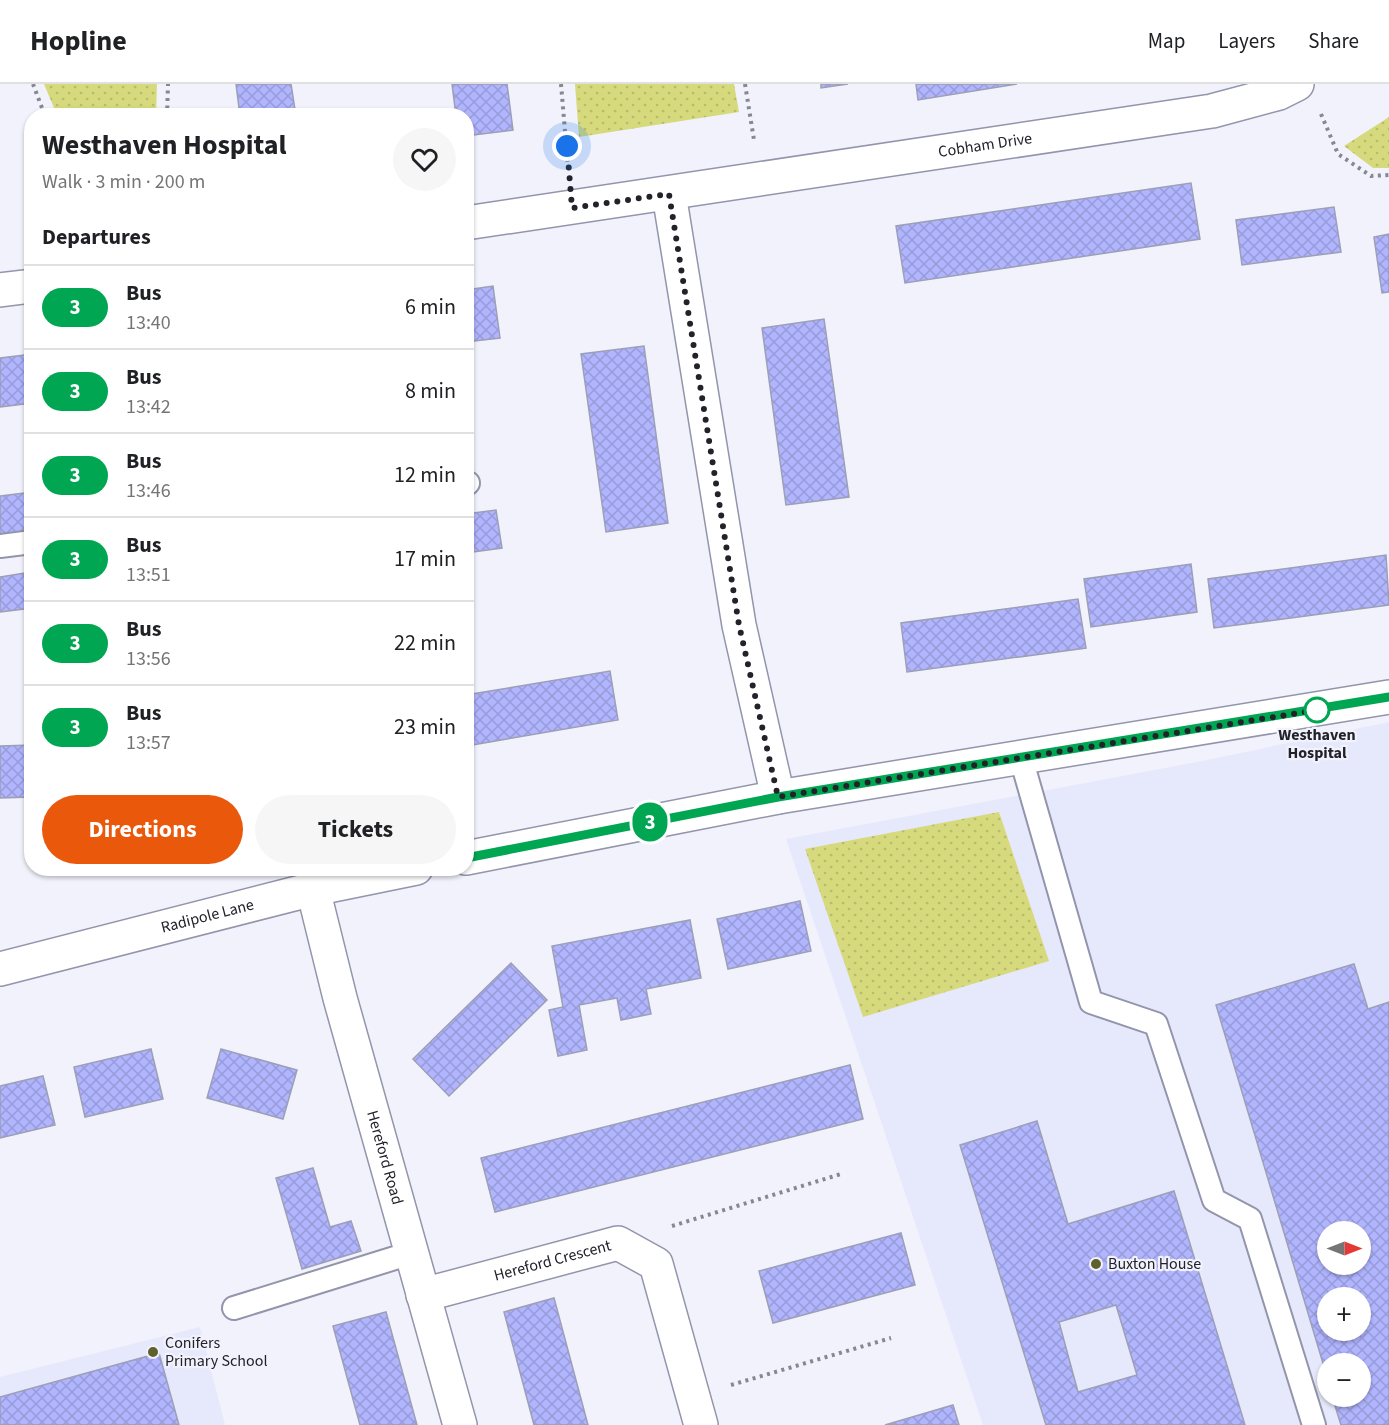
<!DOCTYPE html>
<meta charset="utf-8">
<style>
body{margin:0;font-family:"Source Sans 3",sans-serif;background:#f6f6f6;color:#202124;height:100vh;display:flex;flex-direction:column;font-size:22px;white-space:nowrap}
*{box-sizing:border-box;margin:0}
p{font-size:20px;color:#757577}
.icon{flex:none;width:33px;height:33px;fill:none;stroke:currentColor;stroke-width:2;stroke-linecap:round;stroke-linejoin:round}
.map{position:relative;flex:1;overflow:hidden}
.details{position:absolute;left:24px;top:24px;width:450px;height:768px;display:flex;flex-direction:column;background:#fff;border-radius:24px;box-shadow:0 2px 4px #0004}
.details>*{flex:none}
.badge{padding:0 12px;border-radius:20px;font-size:21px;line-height:39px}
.needle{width:39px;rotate:90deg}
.tools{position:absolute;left:1317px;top:1137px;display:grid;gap:12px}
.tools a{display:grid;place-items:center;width:54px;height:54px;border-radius:50%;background:#fff;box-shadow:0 2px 4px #0004;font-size:30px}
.you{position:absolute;width:30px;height:30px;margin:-15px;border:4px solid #fff;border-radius:50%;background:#1a73e8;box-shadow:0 0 0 9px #1a73e833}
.map>.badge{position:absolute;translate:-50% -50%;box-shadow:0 0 0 3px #fff}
h2{padding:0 18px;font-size:22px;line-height:54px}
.round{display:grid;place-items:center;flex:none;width:63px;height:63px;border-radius:32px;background:#f6f6f6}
.headline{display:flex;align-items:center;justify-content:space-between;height:102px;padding:0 18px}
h1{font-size:28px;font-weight:700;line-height:45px}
.cta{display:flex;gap:12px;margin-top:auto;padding:12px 18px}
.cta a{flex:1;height:69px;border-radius:36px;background:#ea580c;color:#fff;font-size:24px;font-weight:700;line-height:69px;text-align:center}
.cta a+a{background:#f6f6f6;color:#202124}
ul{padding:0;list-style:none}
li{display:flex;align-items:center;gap:18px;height:84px;padding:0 18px;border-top:2px solid #e0e0e0}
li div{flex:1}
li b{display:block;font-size:22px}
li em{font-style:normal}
li .badge{min-width:66px;font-weight:700;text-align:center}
header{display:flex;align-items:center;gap:36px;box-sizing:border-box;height:84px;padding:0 30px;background:#fff;border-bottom:2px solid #e0e0e0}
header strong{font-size:28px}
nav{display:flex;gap:33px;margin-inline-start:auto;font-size:21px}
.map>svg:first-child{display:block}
.built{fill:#e6e9fb;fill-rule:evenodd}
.grass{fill:url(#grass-dots)}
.building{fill:url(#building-cross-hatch);stroke:#9c9fb5;stroke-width:1.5;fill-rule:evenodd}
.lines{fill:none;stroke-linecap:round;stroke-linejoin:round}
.lane-casing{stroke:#9295ab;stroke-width:26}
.street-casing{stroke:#9295ab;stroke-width:36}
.secondary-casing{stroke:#9295ab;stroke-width:36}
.path{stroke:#86878f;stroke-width:4;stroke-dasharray:3 4.5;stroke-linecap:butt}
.lane{stroke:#fff;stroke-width:22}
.street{stroke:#fff;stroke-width:33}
.secondary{stroke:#fff;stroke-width:33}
.line-casing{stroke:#fff;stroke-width:14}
.line{stroke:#00a651;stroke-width:9}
.walk{stroke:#21222a;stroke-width:6;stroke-dasharray:0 10.8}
.stop-dot{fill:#fff;stroke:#00a651;stroke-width:3}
.poi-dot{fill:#5e602d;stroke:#f1f2fc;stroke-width:2}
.labels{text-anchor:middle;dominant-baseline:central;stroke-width:4.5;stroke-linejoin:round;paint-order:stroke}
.street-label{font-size:16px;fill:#21222a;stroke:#f1f2fc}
.stop-label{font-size:16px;font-weight:bold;fill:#21222a;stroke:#f1f2fc}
.poi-label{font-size:16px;fill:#21222a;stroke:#f1f2fc;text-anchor:start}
</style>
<header>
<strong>Hopline</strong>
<nav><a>Map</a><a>Layers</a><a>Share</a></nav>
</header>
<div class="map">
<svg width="1389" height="1341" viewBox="0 0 1389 1341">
<defs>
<pattern id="grass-dots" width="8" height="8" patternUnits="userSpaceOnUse" patternTransform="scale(1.5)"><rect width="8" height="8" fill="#d6da7d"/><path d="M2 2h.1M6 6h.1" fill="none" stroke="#b7bb6c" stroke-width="1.8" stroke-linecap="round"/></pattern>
<pattern id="building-cross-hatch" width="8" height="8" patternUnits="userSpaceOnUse" patternTransform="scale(1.5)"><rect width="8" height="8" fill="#b0b5fe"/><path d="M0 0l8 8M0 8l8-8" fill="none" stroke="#979bda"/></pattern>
</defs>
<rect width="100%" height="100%" fill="#f1f2fc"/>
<g class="built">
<path d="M1389 638V1341H983L786 755 1202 677ZM1328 1148H1360V1180H1328ZM1328 1214H1360V1246H1328ZM1328 1280H1360V1312H1328Z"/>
<polygon points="200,1243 225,1341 0,1341 0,1293"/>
</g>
<g class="grass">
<polygon points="44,0 157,0 156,31 57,31"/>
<polygon points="575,0 734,0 739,28 579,53"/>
<polygon points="1389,33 1389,84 1373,84 1344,62"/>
<polygon points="999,728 1049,877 863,933 805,765"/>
</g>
<g class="building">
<polygon points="236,0 291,0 296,32 240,32"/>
<polygon points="452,0 507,0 513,46 466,52 466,32 456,32"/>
<polygon points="821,0 848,0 821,4"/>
<polygon points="916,0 1017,0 918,16"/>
<polygon points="1191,99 1200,155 905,199 896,142"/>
<polygon points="1334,123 1341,168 1242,181 1236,136"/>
<polygon points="1389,150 1389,208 1382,209 1374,153"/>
<polygon points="493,202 500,254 466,258 466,206"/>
<polygon points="824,235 849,413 786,421 762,244"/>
<polygon points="644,262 668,439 606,448 581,270"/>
<polygon points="32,270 32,319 0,323 0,274"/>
<polygon points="32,408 32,447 0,451 0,412"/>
<polygon points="496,426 502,464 466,469 466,430"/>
<polygon points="1386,471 1389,521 1214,544 1208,495"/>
<polygon points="1191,480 1197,528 1091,543 1084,495"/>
<polygon points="32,488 32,524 0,528 0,493"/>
<polygon points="1078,515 1086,564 907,588 901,539"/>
<polygon points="610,587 618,636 466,662 466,611"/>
<polygon points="32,661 32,713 0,714 0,662"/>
<polygon points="800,817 811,867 728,885 717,835"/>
<polygon points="690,836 701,894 646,905 651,930 621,936 617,914 579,921 587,966 558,972 549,926 563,923 552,862"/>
<polygon points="511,879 547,916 449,1012 413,975"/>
<path d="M1354 880 1368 925 1389 918V1341H1341L1332 1312H1360V1280H1328V1296L1216 921ZM1328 1148H1360V1180H1328ZM1328 1214H1360V1246H1328Z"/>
<polygon points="151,965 163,1015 85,1033 74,983"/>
<polygon points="221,965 297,986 283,1035 207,1014"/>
<polygon points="850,981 863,1035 495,1128 481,1074"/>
<polygon points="43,992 55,1041 0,1054 0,1002"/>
<path d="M1037 1037 1068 1140 1174 1107 1245 1341H1046L960 1061ZM1116 1221 1137 1291 1078 1308 1059 1238Z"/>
<polygon points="313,1084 330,1143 351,1137 361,1167 302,1185 276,1094"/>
<polygon points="901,1149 915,1201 773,1239 759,1187"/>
<polygon points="554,1214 588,1341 534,1341 504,1228"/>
<polygon points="386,1228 417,1341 360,1341 333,1242"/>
<polygon points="159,1269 179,1341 0,1341 0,1313"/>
<polygon points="953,1321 959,1341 885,1341"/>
</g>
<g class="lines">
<g class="lane-casing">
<g id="lane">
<polyline points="466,399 468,399"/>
<polyline points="0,462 32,458"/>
<polyline points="1021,674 1091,918 1156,940 1214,1116 1250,1135 1314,1341"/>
<polyline points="234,1224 411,1169"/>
</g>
</g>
<g class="street-casing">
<g id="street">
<polyline points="669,110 739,541 778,713"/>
<path id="s1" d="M466 139 1212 27 1279 9 1297 0"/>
<polyline points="0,206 32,202"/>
<path id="s2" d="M313 805 340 914 460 1341"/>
<path id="s3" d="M423 1211 618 1159 656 1180 701 1341"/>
</g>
</g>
<g class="secondary-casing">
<g id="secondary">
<polyline points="466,774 778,713 1389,613"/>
<path id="s4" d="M0 885 313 805 416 784"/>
</g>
</g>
<g class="path">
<polyline points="33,0 45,32"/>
<polyline points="561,0 568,83"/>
<polyline points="745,0 754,56"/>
<polyline points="1321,30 1338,70 1371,92 1389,91"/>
<polyline points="167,32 168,0"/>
<polyline points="672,1142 841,1090"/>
<polyline points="731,1301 891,1254"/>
</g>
<use href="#lane" class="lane"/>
<use href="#street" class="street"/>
<use href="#secondary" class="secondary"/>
</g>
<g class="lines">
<g class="line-casing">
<polyline id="line" points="466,774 778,713 1389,613"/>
</g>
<use href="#line" class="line"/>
<polyline class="walk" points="567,62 572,124 669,110 739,541 778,713 1317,626"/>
</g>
<circle class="stop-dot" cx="1317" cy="626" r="12"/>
<g class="poi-dot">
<circle cx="1096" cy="1180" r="6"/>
<circle cx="153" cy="1268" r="6"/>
</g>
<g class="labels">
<g class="street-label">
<text stroke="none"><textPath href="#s1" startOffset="525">Cobham Drive</textPath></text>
<text stroke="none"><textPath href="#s4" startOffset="214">Radipole Lane</textPath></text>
<text stroke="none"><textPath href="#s2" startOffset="278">Hereford Road</textPath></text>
<text stroke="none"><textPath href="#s3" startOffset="134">Hereford Crescent</textPath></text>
</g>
<g class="stop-label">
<text x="1317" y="651">Westhaven<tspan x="1317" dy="18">Hospital</tspan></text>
</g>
<g class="poi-label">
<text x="1108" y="1180">Buxton House</text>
<text x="165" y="1259">Conifers<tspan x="165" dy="18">Primary School</tspan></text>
</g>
</g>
</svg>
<div class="tools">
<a><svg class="needle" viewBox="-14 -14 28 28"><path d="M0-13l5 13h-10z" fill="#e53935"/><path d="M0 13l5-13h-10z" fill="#757577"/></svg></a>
<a>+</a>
<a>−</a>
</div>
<div class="you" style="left:567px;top:62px"></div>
<b class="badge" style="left:650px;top:738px;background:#00a651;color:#fff">3</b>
<section class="details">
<div class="headline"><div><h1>Westhaven Hospital</h1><p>Walk · 3 min · 200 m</p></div><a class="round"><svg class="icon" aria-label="heart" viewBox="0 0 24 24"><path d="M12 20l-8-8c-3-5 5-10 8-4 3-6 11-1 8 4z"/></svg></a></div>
<h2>Departures</h2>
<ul>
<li><span class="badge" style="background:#00a651;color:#fff">3</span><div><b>Bus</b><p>13:40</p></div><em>6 min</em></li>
<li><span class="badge" style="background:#00a651;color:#fff">3</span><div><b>Bus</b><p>13:42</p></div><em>8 min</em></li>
<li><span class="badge" style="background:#00a651;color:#fff">3</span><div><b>Bus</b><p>13:46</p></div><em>12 min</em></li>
<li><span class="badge" style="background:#00a651;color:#fff">3</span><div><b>Bus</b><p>13:51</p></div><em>17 min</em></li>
<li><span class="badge" style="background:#00a651;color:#fff">3</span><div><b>Bus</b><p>13:56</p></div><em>22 min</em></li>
<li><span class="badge" style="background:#00a651;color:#fff">3</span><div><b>Bus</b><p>13:57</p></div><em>23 min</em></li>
</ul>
<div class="cta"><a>Directions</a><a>Tickets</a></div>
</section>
</div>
